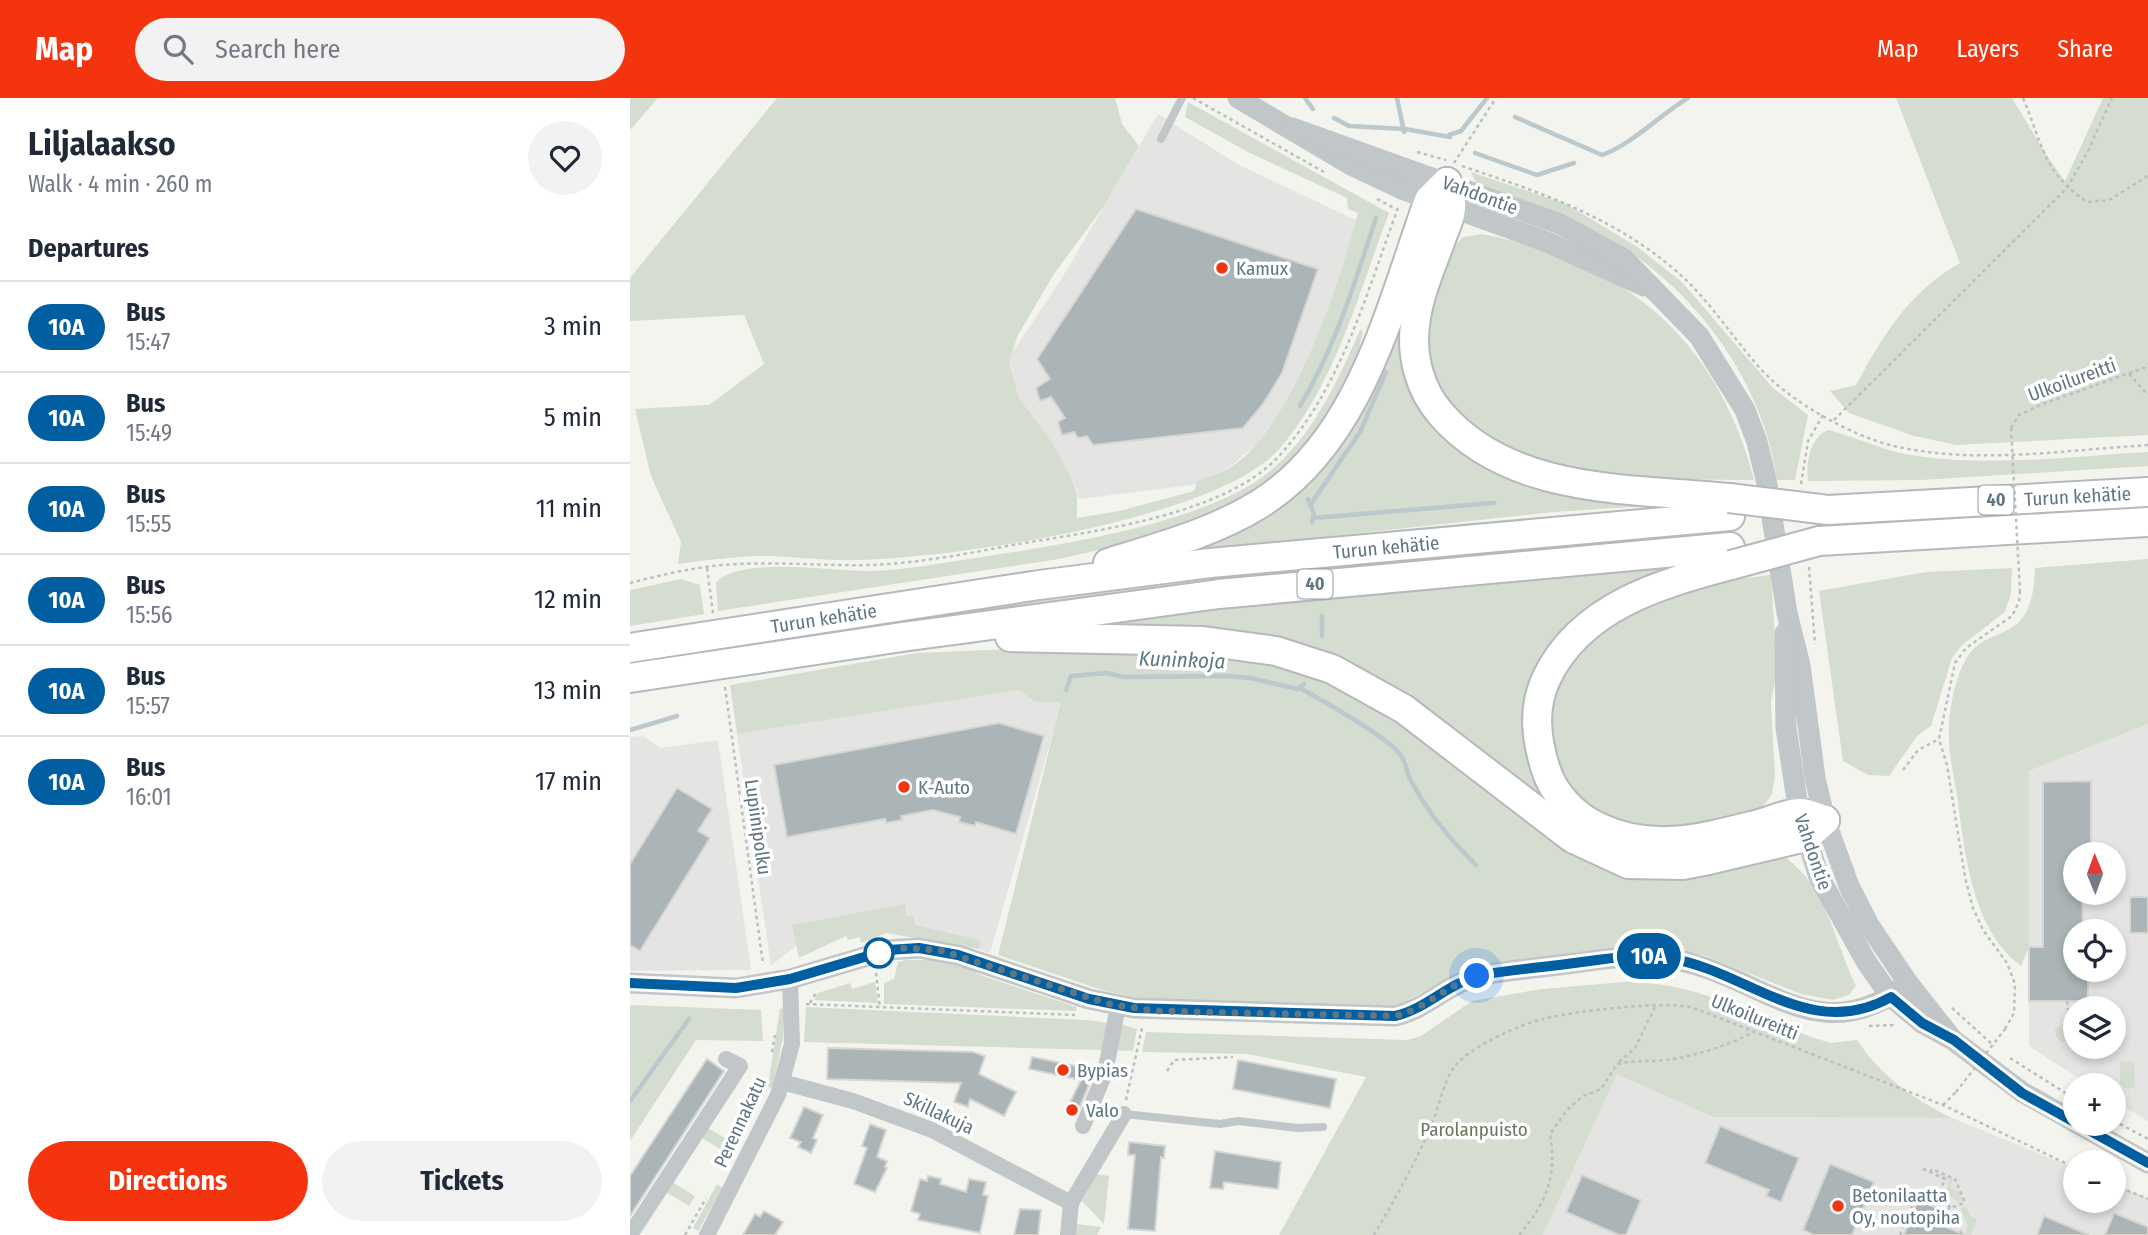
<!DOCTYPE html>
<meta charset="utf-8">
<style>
body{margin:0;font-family:"Fira Sans Condensed",sans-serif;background:#f2f2f3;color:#1f2937;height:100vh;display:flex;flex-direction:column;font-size:26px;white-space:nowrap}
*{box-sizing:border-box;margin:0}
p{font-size:23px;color:#747a83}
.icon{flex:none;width:38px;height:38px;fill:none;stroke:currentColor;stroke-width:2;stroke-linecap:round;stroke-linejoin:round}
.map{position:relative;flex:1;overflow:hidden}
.drawer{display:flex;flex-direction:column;background:#fff;width:630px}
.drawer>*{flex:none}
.badge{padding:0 14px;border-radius:23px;font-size:24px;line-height:46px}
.needle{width:46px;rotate:359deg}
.buttons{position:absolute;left:1433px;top:744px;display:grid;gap:14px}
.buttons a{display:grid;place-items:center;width:63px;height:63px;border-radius:50%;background:#fff;box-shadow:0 4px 10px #0003;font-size:35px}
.you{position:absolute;width:35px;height:35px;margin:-18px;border:5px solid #fff;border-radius:50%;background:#1a73e8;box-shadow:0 0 0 10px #1a73e833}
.map>.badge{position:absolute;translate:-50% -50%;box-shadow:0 0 0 4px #fff}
h2{padding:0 28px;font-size:26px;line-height:63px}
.round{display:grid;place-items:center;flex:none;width:74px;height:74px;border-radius:37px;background:#f2f2f3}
.head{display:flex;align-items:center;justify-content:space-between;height:119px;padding:0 28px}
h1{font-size:33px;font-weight:700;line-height:52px}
.action{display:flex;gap:14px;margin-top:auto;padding:14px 28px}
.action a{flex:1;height:80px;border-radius:42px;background:#f4330f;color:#fff;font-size:28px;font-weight:700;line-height:80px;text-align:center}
.action a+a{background:#f2f2f3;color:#1f2937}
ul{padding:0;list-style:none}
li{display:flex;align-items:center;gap:21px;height:91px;padding:0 28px;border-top:2px solid #e0e1e3}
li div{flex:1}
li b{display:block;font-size:26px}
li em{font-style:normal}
li .badge{min-width:77px;font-weight:700;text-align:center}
header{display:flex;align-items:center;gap:42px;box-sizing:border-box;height:98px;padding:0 35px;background:#f4330f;color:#fff}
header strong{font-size:33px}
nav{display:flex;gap:38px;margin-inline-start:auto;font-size:24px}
.search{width:490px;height:63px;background:#f2f2f3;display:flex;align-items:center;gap:18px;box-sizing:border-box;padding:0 24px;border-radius:38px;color:#747a83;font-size:26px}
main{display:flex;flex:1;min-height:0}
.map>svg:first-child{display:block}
.built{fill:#e4e5e3;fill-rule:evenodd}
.green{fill:#d5dcd0}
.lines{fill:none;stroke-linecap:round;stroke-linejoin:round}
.stream{stroke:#bbc9cd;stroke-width:4.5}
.building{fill:#abb5b8;stroke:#d5d5d2;stroke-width:2}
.trunk-casing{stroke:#b5b9bc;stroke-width:32}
.path{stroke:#bcbfc1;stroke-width:2.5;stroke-dasharray:3.5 3.5;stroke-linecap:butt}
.service{stroke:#c1c6c8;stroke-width:8}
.minor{stroke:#c1c6c8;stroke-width:16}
.tertiary{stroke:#c1c6c8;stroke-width:21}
.trunk{stroke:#fff;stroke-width:28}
.trunk-bridge-casing{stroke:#b5b9bc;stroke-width:32;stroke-linecap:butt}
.path-bridge{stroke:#bcbfc1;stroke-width:2.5;stroke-dasharray:3.5 3.5;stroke-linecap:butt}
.trunk-bridge{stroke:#fff;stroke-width:28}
.line-casing{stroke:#fff;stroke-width:16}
.line{stroke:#005ea1;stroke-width:10}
.walk{stroke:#607683;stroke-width:7;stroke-dasharray:0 12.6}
.poi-dot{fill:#f4330f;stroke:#fff;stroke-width:2.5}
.stop-dot{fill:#fff;stroke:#005ea1;stroke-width:3.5}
.labels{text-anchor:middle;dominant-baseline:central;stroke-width:7;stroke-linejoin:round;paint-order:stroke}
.shield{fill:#fff;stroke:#909fa8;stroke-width:2}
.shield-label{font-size:18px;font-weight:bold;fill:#607683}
.street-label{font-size:19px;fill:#607683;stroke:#fff}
.poi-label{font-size:19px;fill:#607683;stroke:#fff;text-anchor:start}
.park-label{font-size:19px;fill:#677a5f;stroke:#fff}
.water-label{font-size:21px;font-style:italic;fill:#5b7a82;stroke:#fff}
</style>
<header>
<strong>Map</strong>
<div class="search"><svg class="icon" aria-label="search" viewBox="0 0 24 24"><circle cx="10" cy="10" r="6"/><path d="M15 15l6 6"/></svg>Search here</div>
<nav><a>Map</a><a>Layers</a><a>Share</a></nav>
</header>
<main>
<section class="drawer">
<div class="head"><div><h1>Liljalaakso</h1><p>Walk · 4 min · 260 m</p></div><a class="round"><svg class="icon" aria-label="heart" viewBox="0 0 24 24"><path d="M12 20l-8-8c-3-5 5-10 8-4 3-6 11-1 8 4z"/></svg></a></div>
<h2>Departures</h2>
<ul>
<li><span class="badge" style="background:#005ea1;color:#fff">10A</span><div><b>Bus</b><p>15:47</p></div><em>3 min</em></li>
<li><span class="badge" style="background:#005ea1;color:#fff">10A</span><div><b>Bus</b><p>15:49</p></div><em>5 min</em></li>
<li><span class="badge" style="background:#005ea1;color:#fff">10A</span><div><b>Bus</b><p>15:55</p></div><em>11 min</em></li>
<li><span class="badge" style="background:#005ea1;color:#fff">10A</span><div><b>Bus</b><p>15:56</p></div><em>12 min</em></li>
<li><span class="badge" style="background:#005ea1;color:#fff">10A</span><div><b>Bus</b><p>15:57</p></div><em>13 min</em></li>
<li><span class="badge" style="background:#005ea1;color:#fff">10A</span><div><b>Bus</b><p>16:01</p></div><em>17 min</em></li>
</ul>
<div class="action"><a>Directions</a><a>Tickets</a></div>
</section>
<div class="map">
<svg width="1518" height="1137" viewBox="0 0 1518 1137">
<rect width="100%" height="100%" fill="#f4f4ef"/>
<g class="built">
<polygon points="528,16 609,67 728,123 686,252 667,293 627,346 601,368 571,386 449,401 440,377 422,344 389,300 379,264 382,255 432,180"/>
<polygon points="389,592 405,604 432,604 360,855 259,821 188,830 141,868 107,636"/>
<path d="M1518 626V1023L1484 1003V987H1459L1399 948V673ZM1446 756H1484V794H1446ZM1446 833H1484V872H1446ZM1446 910H1484V948H1446Z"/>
<polygon points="13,638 31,650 88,642 121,872 0,873 0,639"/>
<polygon points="987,975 1083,1019 1322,1020 1445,1070 1446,1102 1484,1102 1484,1086 1518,1100 1518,1137 913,1137"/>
</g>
<g class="green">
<polygon points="0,0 28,0 0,32"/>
<path d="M147 0H485L492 26 509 48 474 108 424 176 388 237 379 264 389 300 422 344 440 377 447 397V420L489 413 564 393 568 382C576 379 586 377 594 373 660 340 710 184 728 115L718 111 717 100 618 54 555 19 558 4 759 115C729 194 706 284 651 349 589 422 323 460 228 462 198 463 168 459 138 458 108 458 77 462 48 466L51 444 21 378 5 311 79 307 134 266 114 217 0 223V180Z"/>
<path d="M1266 0H1382L1419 61 1435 83 1473 0H1518V337L1326 347 1284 338 1219 315 1200 293 1226 287C1253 237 1280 193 1330 165Z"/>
<path d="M841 74 936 106 1006 148 1052 184 1143 290 1178 317 1165 382H1147C1133 280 1060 184 970 136 932 115 888 102 847 87Z"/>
<path d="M852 136C995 164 1087 240 1124 382L994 381 951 376 866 351 808 299 793 231 820 153 833 139Z"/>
<polygon points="783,191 806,327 1032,407 924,414 545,455 638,412"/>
<path d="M730 232 733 233 721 286 704 318 647 381 587 418 522 440 429 461 88 513 86 485C108 458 201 473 235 473 272 473 310 465 346 460 428 447 586 425 647 367 686 331 709 280 730 232Z"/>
<path d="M1199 332C1229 340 1256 354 1287 358 1363 369 1442 358 1518 354V368L1291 382 1178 383C1176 364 1180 338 1199 332Z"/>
<path d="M1100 427V437C763 462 429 501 95 552V548L369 507 587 480Z"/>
<path d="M1518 461V626L1399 673V849L1391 868C1341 830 1335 755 1327 697 1324 678 1319 658 1319 639 1318 617 1324 584 1334 565 1357 520 1403 554 1405 470Z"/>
<polygon points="1043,468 1048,470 967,503 941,524 897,631 975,749 736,577 442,527 581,510"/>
<polygon points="1382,470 1381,495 1375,514 1331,548 1322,560 1301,628 1287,638 1259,678 1238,677 1213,663 1189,493 1296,474"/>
<polygon points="1141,477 1147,572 1141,604 1145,678 1142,696 1135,706 1124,716 1095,727 1002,734 949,704 920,657 921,589 972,523 1089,483"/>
<polygon points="51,481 70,487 74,516 0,528 0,492"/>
<path d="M409 550H539L647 564 716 590 850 683 943 756 967 768 1002 775 1139 758 1155 759C1197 789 1205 845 1226 888L1219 897 1203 902 1171 896 1073 857 1002 847 835 870 766 909 520 903 472 892 368 857 431 604H405L389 592 107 636 100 587 287 555Z"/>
<polygon points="275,806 276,818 283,819 285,827 350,842 349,851 256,835 231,845 230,839 218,842 216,838 169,860 162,827"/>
<polygon points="276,862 307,862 330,866 353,878 447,909 446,913 254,906 254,885 264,881 268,864"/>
<polygon points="245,884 248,905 184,902 188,895 220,885 222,891"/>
<path d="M994 884C1061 883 1119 914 1181 939L1201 945 1227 942C1251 978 1283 1001 1322 1020L1083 1019 987 976 913 1137H649L736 979 617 956 512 954 516 934 777 942 791 938 842 903 912 891Z"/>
<polygon points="0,907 131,912 133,943 66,942 0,1043"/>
<polygon points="176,909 458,922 477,925 475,952 174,944"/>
<polygon points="154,910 153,940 142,991 138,988 150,911"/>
<polygon points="1442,921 1445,922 1444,941 1431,944 1426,938 1425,931"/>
<polygon points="490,926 507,931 503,953 482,952"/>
<polygon points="1490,963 1504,964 1505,989 1498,991 1490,986"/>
<polygon points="78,1030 98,1042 90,1051 72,1040"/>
<polygon points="1302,1073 1323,1081 1320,1090 1330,1095 1333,1102 1328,1104 1316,1095 1319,1082"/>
<polygon points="467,1076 479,1078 474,1126 452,1103"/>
<polygon points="42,1084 65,1098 59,1108 36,1094"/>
<polygon points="87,1086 93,1090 68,1133 63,1130"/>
<polygon points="1336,1108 1340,1118 1347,1121 1341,1137 1335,1136 1338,1128 1331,1110"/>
<polygon points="446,1126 471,1129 467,1137 446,1137"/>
</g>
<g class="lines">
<g class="stream">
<polyline points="675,0 683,11"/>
<polyline points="767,0 774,34"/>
<path d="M885 19 972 57C1004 45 1028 18 1058 0"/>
<polyline points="704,20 719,28 775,31 820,39"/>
<polyline points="819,37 831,33 857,0"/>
<polyline points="845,55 907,77 944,65"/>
<path d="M670 308C705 250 725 184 746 120"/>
<polyline points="678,401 684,416 682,424"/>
<polyline points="681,406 730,334 756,274"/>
<polyline points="683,420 864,405"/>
<polyline points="692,538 692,518"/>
<path d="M670 590C693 603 755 637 770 656 776 664 776 672 780 681 797 713 820 742 846 767"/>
<polyline points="436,592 441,578 477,575 493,579 596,578 621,580 667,591 674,586"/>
<polyline points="0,632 47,618"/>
<polyline points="0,1003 59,921"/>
</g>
</g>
<g class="building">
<polygon points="506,111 688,171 652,275 633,306 613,330 463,347 457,338 448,340 444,334 432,337 428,324 435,320 421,299 410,303 406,290 420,281 407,261"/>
<polygon points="369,625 414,638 386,736 346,724 345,728 329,724 330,719 303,712 271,718 272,722 256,725 255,721 157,739 144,667"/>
<polygon points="1461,683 1461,756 1446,756 1446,798 1452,798 1453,833 1446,833 1446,872 1458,872 1458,903 1399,903 1399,849 1413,849 1413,684"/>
<polygon points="47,690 82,711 68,733 80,740 10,853 0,847 0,766"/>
<rect x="1500" y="799" width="18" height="36"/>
<polygon points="198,950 343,954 355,958 349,976 386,994 374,1018 340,1001 338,1009 324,1004 331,985 197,981"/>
<polygon points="402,959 465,972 446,1018 436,1013 451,982 399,971"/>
<polygon points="77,961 94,973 0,1118 0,1078"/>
<polygon points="608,962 706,981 700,1010 603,991"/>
<polygon points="174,1009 193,1017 183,1040 187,1042 181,1055 168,1049 171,1044 160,1040"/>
<polygon points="240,1026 256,1032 247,1059 257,1063 255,1069 257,1070 245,1094 224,1086 237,1050 232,1048"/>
<polygon points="1090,1028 1169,1060 1151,1104 1136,1098 1139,1092 1075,1065"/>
<polygon points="499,1044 535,1048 534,1060 531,1059 525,1133 498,1131 505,1057 498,1057"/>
<polygon points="585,1053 651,1064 648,1091 594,1084 593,1091 580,1090"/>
<polygon points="1200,1066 1244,1084 1222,1137 1184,1137 1173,1132"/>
<polygon points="952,1077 1011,1102 996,1137 989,1137 936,1114"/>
<polygon points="298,1078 311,1081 310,1086 336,1094 339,1081 356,1084 353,1097 358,1098 350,1135 288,1122 290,1116 281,1113 290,1081 297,1083"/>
<polygon points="1288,1102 1309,1111 1304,1124 1335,1137 1274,1137"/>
<polygon points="390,1111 411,1112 408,1137 384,1137"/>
<polygon points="134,1113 153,1124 145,1137 113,1137 125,1116 130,1119"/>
<polygon points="1484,1115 1518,1129 1518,1137 1475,1137"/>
<polygon points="1414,1118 1459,1137 1407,1137"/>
</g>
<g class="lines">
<g class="trunk-casing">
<g id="trunk">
<path d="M817 84C818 92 822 102 821 110 821 118 816 128 813 136 803 165 788 196 785 227 781 259 790 292 811 316 881 397 1001 390 1099 400"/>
<path id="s1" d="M1198 412 1518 394"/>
<polyline points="1189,443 1518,424"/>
<path d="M478 465C529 449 582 435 628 407 731 344 760 209 799 102L817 84"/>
<path d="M1101 467C1029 486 951 509 917 579 902 610 906 641 916 672 924 697 945 718 968 729 1022 755 1073 740 1129 726 1141 723 1157 715 1170 715 1178 715 1188 720 1195 722"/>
<polyline points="380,539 573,543 646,553 702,571 774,611 942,740 998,766 1053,767 1079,762 1176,739 1195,722"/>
<path id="s2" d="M0 550 409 487 580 465 1100 418"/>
<polyline points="0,580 272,539 589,496 1100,449"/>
</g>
</g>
<g class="path">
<polyline points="563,0 694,74"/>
<path d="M1393 0C1413 47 1412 73 1457 104L1479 102 1518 78"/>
<polyline points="787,54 816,62"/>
<polyline points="824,65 866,0"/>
<path d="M832 68C909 94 982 118 1045 172 1078 200 1100 236 1128 268 1157 302 1221 338 1264 348 1345 367 1435 352 1518 347"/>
<polyline points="747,101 766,111"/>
<polyline points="1499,276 1518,297"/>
<polyline points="1204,322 1437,90 1458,53 1482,0"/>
<polyline points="1381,330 1389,317 1410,307 1514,270 1518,266"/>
<polyline points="1171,386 1178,343 1193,317"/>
<polyline points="1179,469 1185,546"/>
<polyline points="77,470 83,515"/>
<path d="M0 485C36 476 72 467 109 466 153 464 198 468 242 467 291 465 340 455 388 446 465 433 596 417 650 357 712 288 736 196 768 110"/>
<polyline points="95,589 133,866"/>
<polyline points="1273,672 1288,652 1309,641"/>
<polyline points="246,875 250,910"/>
<polyline points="1437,903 1439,919"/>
<polyline points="180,905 187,893"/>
<polyline points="176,906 445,917"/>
<polyline points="1322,910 1364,948"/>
<polyline points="1239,928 1264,927"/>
<polyline points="1375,931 1384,915 1385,886 1377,865 1353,832 1343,810 1335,779 1317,667 1309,641 1325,565 1336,550 1382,518 1389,504 1390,493"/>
<polyline points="142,954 145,937"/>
<polyline points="1380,960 1437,996"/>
<polyline points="989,964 1005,950 1025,909"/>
<polyline points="537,973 544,962 603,959"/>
<polyline points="496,1002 512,930"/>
<polyline points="1313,1007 1326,994"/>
<polyline points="1490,1026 1518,1041"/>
<polyline points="1293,1071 1315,1081 1309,1096 1315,1099 1332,1137"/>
<polyline points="1300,1074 1302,1071 1325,1081 1334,1102 1334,1105 1309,1114 1306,1119"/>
<polyline points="1484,1087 1518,1101"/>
<polyline points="55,1137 76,1100"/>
<path d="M744 1137C765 1101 785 1066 801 1028 809 1010 813 985 824 969 838 950 890 926 913 921 944 913 1031 903 1061 909L1313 1007 1446 1070"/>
<path d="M889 1137C917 1104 927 1079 920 1036L937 1012 953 998 971 991 987 966C1004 962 1018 964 1035 962 1059 960 1103 946 1123 934"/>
<polyline points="1270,1137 1289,1091"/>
</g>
<g class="service">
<polyline points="531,41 552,0"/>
<polyline points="494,1016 590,1026 608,1023 667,1030 693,1029"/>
</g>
<g class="minor">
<polyline points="152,984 223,1003 302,1032 441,1105"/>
<polyline points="453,1028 475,975 488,908"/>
<polyline points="2,1134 110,968 96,961"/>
<polyline points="77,1137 148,997 162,946 160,881"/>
<polyline points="438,1137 441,1105 494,1016"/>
</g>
<g class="tertiary">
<polyline points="608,0 721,67 774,92 917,144 1014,188"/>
<polyline points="662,30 930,126 994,161 1069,238 1115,312 1127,344 1136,381 1157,515 1170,567 1185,680 1195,722 1219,788 1239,827 1278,885 1323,942"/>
<polyline points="1155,535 1156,630 1169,715 1189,779 1237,865 1261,899 1292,925 1323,942 1392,994 1518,1065"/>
<path d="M0 885 106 890 160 881 258 852 289 850 328 857 459 901 504 910 765 918C796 911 816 887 847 878 877 872 907 870 937 866 969 862 1001 856 1033 860 1127 870 1186 960 1278 885"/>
</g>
<use href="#trunk" class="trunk"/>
<g class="trunk-bridge-casing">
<g id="trunk-bridge">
<polyline points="1099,400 1198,412"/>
<polyline points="1101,467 1189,443"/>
</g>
</g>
<g class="path-bridge">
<polyline points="1381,330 1390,493"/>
<polyline points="1326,994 1375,931"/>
</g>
<use href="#trunk-bridge" class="trunk-bridge"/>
</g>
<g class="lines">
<g class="line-casing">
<path id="line" d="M0 885 106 890 160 881 258 852 289 850 328 857 459 901 504 910 765 918C796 911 816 887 847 878 877 872 907 870 937 866 970 862 1005 855 1038 860 1117 872 1180 945 1261 899L1292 925 1324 942 1392 995 1518 1065"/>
</g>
<use href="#line" class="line"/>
<path class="walk" d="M249 855 275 850 309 852 479 906 525 913 765 918C796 911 816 887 847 878"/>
</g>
<g class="poi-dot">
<circle cx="592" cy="170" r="7"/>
<circle cx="274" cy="689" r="7"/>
<circle cx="433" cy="972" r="7"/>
<circle cx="442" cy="1012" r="7"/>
<circle cx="1208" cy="1108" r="7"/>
</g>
<circle class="stop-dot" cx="249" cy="855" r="14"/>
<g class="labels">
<g class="shield">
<rect x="1348.5" y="387.5" width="35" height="29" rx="5"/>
<rect x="667.5" y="471.5" width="35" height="29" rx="5"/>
</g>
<g class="shield-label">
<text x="1366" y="402">40</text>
<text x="685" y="486">40</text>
</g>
<g class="street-label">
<text transform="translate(850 97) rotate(20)">Vahdontie</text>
<text transform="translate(1442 282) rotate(-20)">Ulkoilureitti</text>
<text stroke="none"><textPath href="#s1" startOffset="250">Turun kehätie</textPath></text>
<text stroke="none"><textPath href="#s2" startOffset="763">Turun kehätie</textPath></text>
<text stroke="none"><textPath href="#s2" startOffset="196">Turun kehätie</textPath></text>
<text transform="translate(128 729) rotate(82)">Lupiinipolku</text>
<text transform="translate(1183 754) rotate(71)">Vahdontie</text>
<text transform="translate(1125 919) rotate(22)">Ulkoilureitti</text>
<text transform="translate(309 1015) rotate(25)">Skillakuja</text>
<text transform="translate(110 1024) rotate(-65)">Perennakatu</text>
</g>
<g class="poi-label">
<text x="606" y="170">Kamux</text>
<text x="288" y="689">K-Auto</text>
<text x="447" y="972">Bypias</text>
<text x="456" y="1012">Valo</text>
<text x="1222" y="1097">Betonilaatta<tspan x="1222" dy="22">Oy, noutopiha</tspan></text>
</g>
<g class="park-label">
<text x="844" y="1031">Parolanpuisto</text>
</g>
<g class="water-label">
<text transform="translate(552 562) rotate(2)">Kuninkoja</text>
</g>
</g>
</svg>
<div class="buttons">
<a><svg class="needle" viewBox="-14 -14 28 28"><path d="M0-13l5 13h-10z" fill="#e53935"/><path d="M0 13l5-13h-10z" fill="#747a83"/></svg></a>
<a><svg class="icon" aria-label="locate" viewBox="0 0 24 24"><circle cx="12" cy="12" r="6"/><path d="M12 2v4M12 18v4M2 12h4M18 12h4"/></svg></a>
<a><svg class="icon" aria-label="layers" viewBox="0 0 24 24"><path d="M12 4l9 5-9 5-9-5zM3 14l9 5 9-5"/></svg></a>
<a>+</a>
<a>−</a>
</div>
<div class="you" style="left:847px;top:878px"></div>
<b class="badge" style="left:1019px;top:858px;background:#005ea1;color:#fff">10A</b>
</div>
</main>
